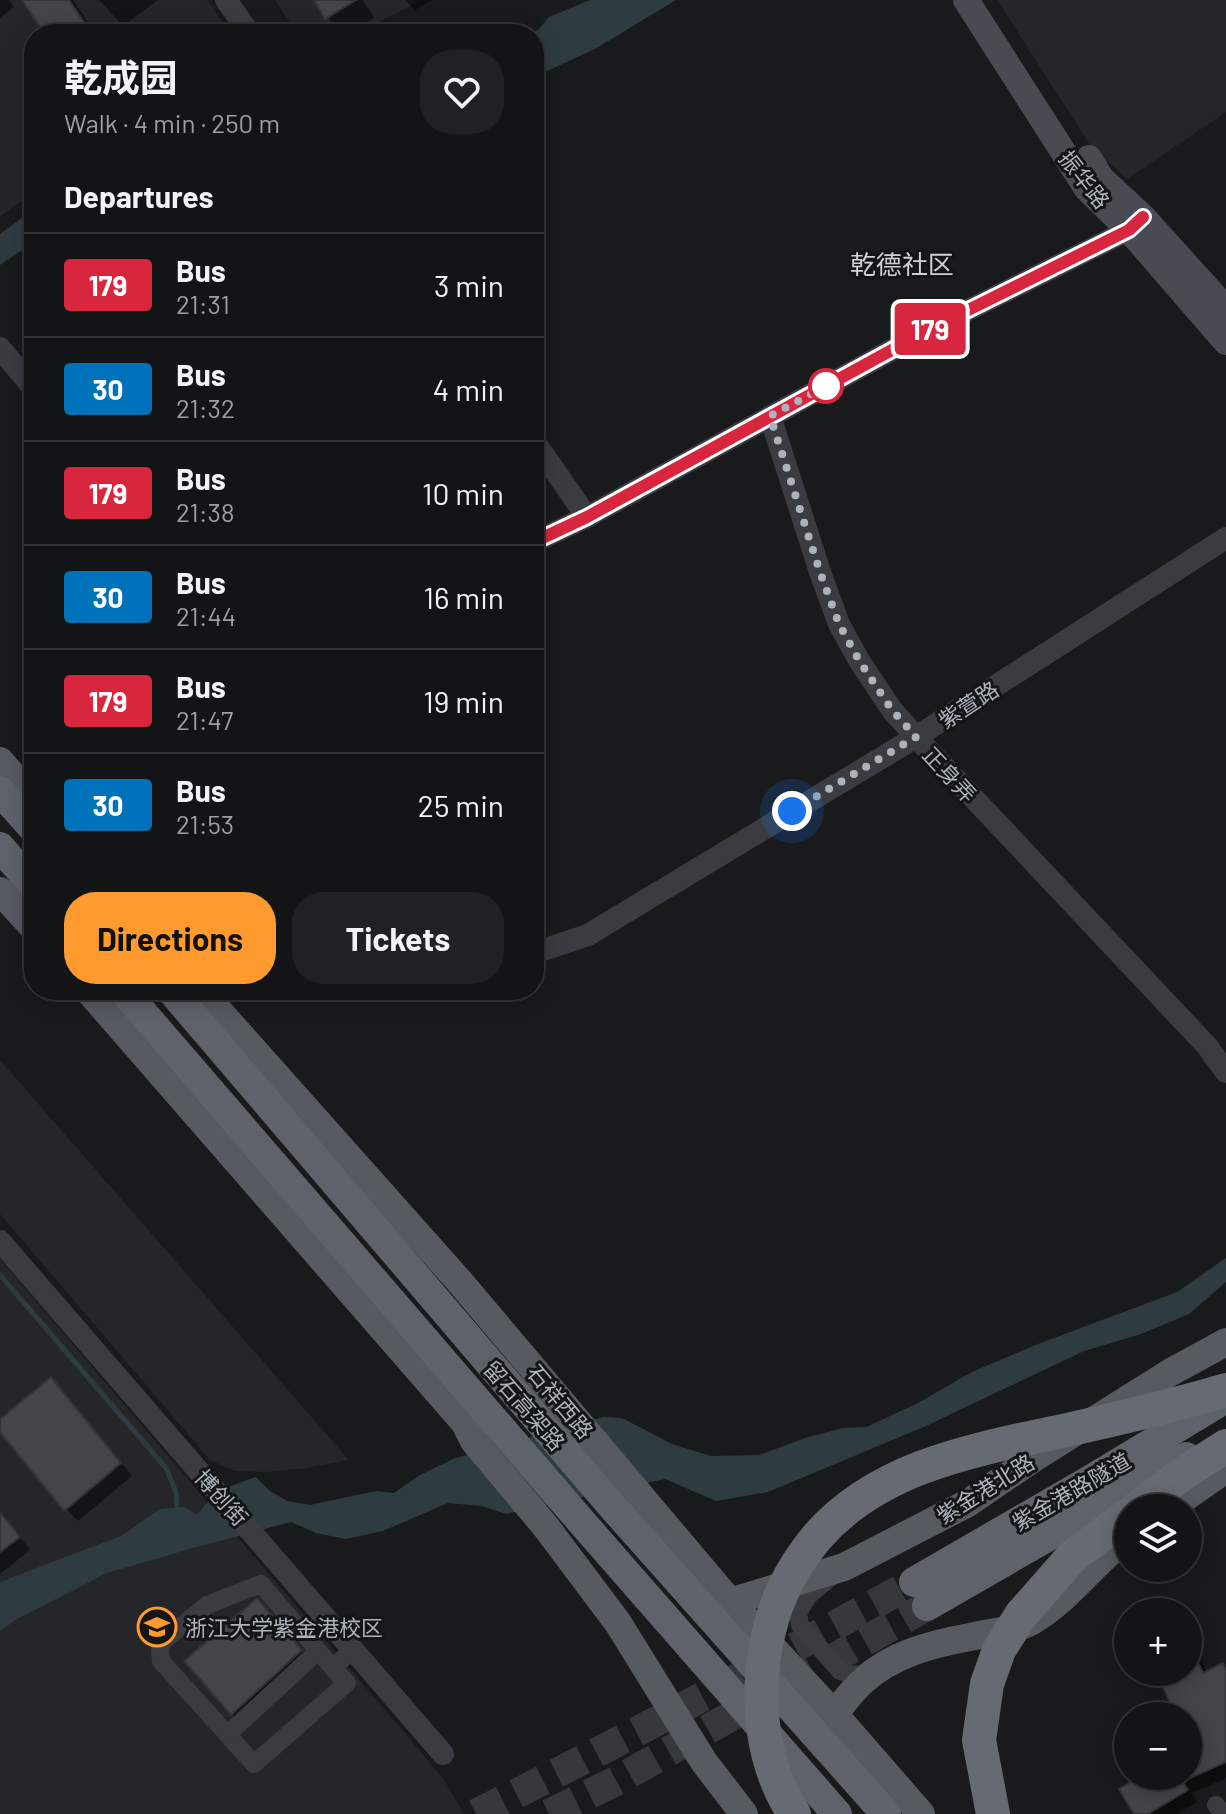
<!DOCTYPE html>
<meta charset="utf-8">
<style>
body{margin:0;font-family:Barlow,"Noto Sans SC",sans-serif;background:#202122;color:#f1f3f6;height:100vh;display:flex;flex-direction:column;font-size:30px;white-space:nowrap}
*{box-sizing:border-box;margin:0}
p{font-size:26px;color:#9d9ea0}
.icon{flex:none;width:44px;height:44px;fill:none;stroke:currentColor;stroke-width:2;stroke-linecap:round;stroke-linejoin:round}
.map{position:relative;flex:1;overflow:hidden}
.panel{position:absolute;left:24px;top:24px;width:520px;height:976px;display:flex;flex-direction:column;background:#131415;border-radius:32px;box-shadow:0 4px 20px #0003,0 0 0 2px #323334}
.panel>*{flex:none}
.badge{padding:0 16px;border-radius:6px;font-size:28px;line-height:52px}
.controls{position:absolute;left:1114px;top:1494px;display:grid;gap:16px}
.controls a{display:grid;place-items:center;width:88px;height:88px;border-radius:50%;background:#131415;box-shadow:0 4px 20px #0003,0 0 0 2px #323334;font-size:40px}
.you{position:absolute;width:40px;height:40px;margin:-20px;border:6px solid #fff;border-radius:50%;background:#1a73e8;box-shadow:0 0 0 12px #1a73e833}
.map>.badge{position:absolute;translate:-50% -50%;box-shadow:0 0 0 4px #fff}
h2{padding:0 40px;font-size:30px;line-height:72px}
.round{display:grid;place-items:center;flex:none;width:84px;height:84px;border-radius:32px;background:#202122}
.headline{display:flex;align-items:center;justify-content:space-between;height:136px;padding:0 40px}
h1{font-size:38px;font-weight:700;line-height:60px}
.action{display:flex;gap:16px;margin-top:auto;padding:16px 40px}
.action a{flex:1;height:92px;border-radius:32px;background:#ff9a2f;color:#111;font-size:32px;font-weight:700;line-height:92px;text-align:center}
.action a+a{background:#202122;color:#f1f3f6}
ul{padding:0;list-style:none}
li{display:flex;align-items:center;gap:24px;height:104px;padding:0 40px;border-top:2px solid #323334}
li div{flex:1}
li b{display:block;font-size:30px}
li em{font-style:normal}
li .badge{min-width:88px;font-weight:700;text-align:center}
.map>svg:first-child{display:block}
.built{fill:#252629}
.water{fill:#2e3c42}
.shadow{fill:#0007}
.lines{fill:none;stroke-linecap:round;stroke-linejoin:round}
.stream{stroke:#2e3c42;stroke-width:5}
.building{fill:#434549;stroke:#333438;stroke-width:2}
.trunk-tunnel{stroke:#36393c;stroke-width:30;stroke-dasharray:30 15;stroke-linecap:butt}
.minor{stroke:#3a3c42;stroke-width:18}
.tertiary{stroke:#3a3c42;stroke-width:22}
.secondary{stroke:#484c52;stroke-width:26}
.primary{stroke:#565a61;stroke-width:28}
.trunk{stroke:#5e626a;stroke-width:30}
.motorway{stroke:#666b73;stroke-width:34}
.motorway-bridge{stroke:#666b73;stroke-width:34}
.line-casing{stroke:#fff;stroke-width:18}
.line{stroke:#d7263d;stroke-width:12}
.walk{stroke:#abb3bd;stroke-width:8;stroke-dasharray:0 14.4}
.stop-dot{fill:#fff;stroke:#d7263d;stroke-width:4}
.labels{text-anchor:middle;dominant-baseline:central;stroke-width:6;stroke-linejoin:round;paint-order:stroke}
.street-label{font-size:22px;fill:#abb3bd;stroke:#141517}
.poi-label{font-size:22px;fill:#abb3bd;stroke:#141517;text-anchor:start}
.quarter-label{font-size:26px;fill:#ccd1d8;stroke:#141517}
</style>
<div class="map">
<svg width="1226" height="1814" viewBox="0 0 1226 1814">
<rect width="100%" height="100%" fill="#191a1c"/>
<g class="built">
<polygon points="0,0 207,0 231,34 34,34 34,193 0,216"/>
<polygon points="275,0 423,0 354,34 298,34"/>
<polygon points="997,0 1226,0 1226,112 1127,179 1092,148"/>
<polygon points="0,1060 349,1460 307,1468 266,1472 235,1471 210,1460 0,1214"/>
<polygon points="0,1259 443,1778 464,1814 0,1814"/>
</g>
<g class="water">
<polygon points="590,0 676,0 595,49 534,77 534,34 531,34 538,30 549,17"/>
<polygon points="34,209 34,242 0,265 0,234"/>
<path d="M1226 1258V1282L1189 1314 1141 1334 1084 1351 926 1426 768 1492 716 1501 665 1479 506 1514 482 1506 448 1503 383 1531 346 1539 316 1533 291 1522 200 1546 107 1573 17 1619 0 1631V1582L121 1536 160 1509 184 1507 197 1515C216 1490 227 1487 256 1477L270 1491 287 1501 310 1505 376 1491 394 1493 420 1475 453 1459 603 1417 622 1418 672 1444 711 1456 759 1455 808 1437 843 1428 866 1427 916 1404 972 1372 1038 1344 1177 1292Z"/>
</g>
<g class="shadow">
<polygon points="0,0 9,0 14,7 0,18"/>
<polygon points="25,0 73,0 96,34 48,34"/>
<polygon points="99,0 158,0 123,26"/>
<polygon points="316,0 363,0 374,18 348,34 343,34 327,17"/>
<polygon points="405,0 432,0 415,10"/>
<polygon points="63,1392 132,1476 78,1521 66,1509 0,1429 0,1422"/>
<polygon points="0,1511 30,1550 0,1574"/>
<polygon points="269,1613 312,1663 244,1726 232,1714"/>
<polygon points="1191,1652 1203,1663 1207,1673 1222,1666 1226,1670 1226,1778 1192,1793 1197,1802 1177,1814 1137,1814 1145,1776 1188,1776 1188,1765 1198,1758 1188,1736 1188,1716 1179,1716 1158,1672 1188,1672 1188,1654"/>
</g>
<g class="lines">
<polyline class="stream" points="0,1275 166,1468 176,1492 177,1514"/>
</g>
<g class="building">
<polygon points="22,0 69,0 92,34 45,34"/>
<polygon points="314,0 356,0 325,19"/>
<polygon points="51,1377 121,1463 64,1511 0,1432 0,1419"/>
<polygon points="0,1512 20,1537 0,1552"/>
<polygon points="257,1598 302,1650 231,1715 184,1661"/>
<polygon points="1188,1642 1203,1673 1223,1663 1226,1671 1226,1762 1188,1779 1188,1762 1196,1757 1188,1741 1188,1716 1176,1716 1156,1672 1188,1672"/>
<polygon points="1141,1776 1179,1776 1188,1790 1148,1814 1134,1814 1119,1789"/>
</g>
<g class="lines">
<g class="trunk-tunnel">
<path d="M476 1814C624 1740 769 1662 914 1582"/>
<polyline points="549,1814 616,1781 927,1606"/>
</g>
<g class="minor">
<polyline points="832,1576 808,1596 798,1613 800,1625 840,1671 852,1675 873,1673"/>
<polyline points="333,1668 261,1584 207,1605 162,1642 160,1651 161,1661 254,1764 347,1683 333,1668 353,1649"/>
<polyline points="228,1734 318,1651"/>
<polyline points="1216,1805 1224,1814"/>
</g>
<g class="tertiary">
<polyline points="226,0 250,34"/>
<polyline points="0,348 34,389"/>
<polyline points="770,416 820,572 839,624 860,662 892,710 916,737 1207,1046 1226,1072"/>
<polyline points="534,441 587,517"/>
<polyline points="534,542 587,517 932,328 1129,230 1140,220"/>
<polyline points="534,950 537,952 588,935 916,737 1226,538"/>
<polyline points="0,1241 443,1754"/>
</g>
<g class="secondary">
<polyline points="966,0 1087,189 1129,230 1226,342"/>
<polyline points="1089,158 1101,178 1143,217 1226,309"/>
</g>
<g class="primary">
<polyline points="0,761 34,800"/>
<polyline points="0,891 34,928"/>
<polyline points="88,990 465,1423 474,1441 546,1527 618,1623 704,1762 744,1814"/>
<polyline points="200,990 460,1282 730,1602 834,1714 921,1814"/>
<polyline points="1170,1508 1226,1469"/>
<polyline points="730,1602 844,1567 968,1503 1034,1458 1171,1372 1226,1342"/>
<path d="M834 1714C843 1703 852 1691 863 1681 892 1654 932 1644 970 1637 991 1632 1017 1631 1035 1619 1071 1597 1095 1561 1128 1537"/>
</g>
<g class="trunk">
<polyline points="0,791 34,829"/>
<polyline points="0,847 34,886"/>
<polyline points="123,990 586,1527 837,1814"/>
<polyline points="171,990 611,1505 886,1814"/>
<polyline points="914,1582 1087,1482 1226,1398"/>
<polyline points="927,1606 1186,1457"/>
</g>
<polyline class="motorway" points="1137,1508 1184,1473 1226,1446"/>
<g class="motorway-bridge">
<path d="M794 1814C763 1766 756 1707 765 1651 772 1607 788 1572 817 1537 879 1466 974 1450 1062 1431 1117 1419 1172 1406 1226 1390"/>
<polyline points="993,1814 979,1740 987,1684 999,1650 1021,1615 1072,1557 1128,1515"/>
</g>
</g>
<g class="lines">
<g class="line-casing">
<polyline id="line" points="534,542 587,517 932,328 1129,230 1143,217"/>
</g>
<use href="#line" class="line"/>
<polyline class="walk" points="792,811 916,737 892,710 860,662 839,624 820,572 770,416 826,386"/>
</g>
<defs>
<g id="university-ring" transform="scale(2)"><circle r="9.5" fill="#141517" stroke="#ff9a2f" stroke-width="1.5"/><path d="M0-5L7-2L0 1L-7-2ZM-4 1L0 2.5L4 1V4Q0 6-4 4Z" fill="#ff9a2f"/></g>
</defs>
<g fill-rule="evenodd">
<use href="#university-ring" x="157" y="1627"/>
</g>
<circle class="stop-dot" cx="826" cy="386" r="16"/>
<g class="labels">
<g class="street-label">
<text transform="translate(1085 179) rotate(52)">振华路</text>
<text transform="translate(968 704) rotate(-33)">紫萱路</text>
<text transform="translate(950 774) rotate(47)">正身弄</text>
<text transform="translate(561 1401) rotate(50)">石祥西路</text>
<text transform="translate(525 1405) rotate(49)">留石高架路</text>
<text transform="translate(985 1488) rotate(-32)">紫金港北路</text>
<text transform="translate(1071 1491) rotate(-30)">紫金港路隧道</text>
<text transform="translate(222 1497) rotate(48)">博创街</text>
</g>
<g class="poi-label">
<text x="185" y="1627">浙江大学紫金港校区</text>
</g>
<g class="quarter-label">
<text x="902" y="263">乾德社区</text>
</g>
</g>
</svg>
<div class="controls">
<a><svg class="icon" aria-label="layers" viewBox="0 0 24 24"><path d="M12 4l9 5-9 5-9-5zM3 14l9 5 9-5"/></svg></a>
<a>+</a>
<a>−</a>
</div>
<div class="you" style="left:792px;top:811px"></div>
<b class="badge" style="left:930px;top:329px;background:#d7263d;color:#fff">179</b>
<section class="panel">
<div class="headline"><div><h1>乾成园</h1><p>Walk · 4 min · 250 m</p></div><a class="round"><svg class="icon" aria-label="heart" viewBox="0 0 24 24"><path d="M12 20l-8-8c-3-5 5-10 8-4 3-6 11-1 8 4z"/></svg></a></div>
<h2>Departures</h2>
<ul>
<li><span class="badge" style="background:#d7263d;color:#fff">179</span><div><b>Bus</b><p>21:31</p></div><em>3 min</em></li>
<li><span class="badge" style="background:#0072bc;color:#fff">30</span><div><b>Bus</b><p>21:32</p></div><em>4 min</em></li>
<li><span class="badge" style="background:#d7263d;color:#fff">179</span><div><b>Bus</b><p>21:38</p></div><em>10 min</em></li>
<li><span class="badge" style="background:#0072bc;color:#fff">30</span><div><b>Bus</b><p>21:44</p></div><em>16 min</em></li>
<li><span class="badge" style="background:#d7263d;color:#fff">179</span><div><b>Bus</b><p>21:47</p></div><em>19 min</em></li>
<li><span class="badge" style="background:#0072bc;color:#fff">30</span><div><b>Bus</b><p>21:53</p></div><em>25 min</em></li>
</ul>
<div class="action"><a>Directions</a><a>Tickets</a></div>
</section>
</div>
